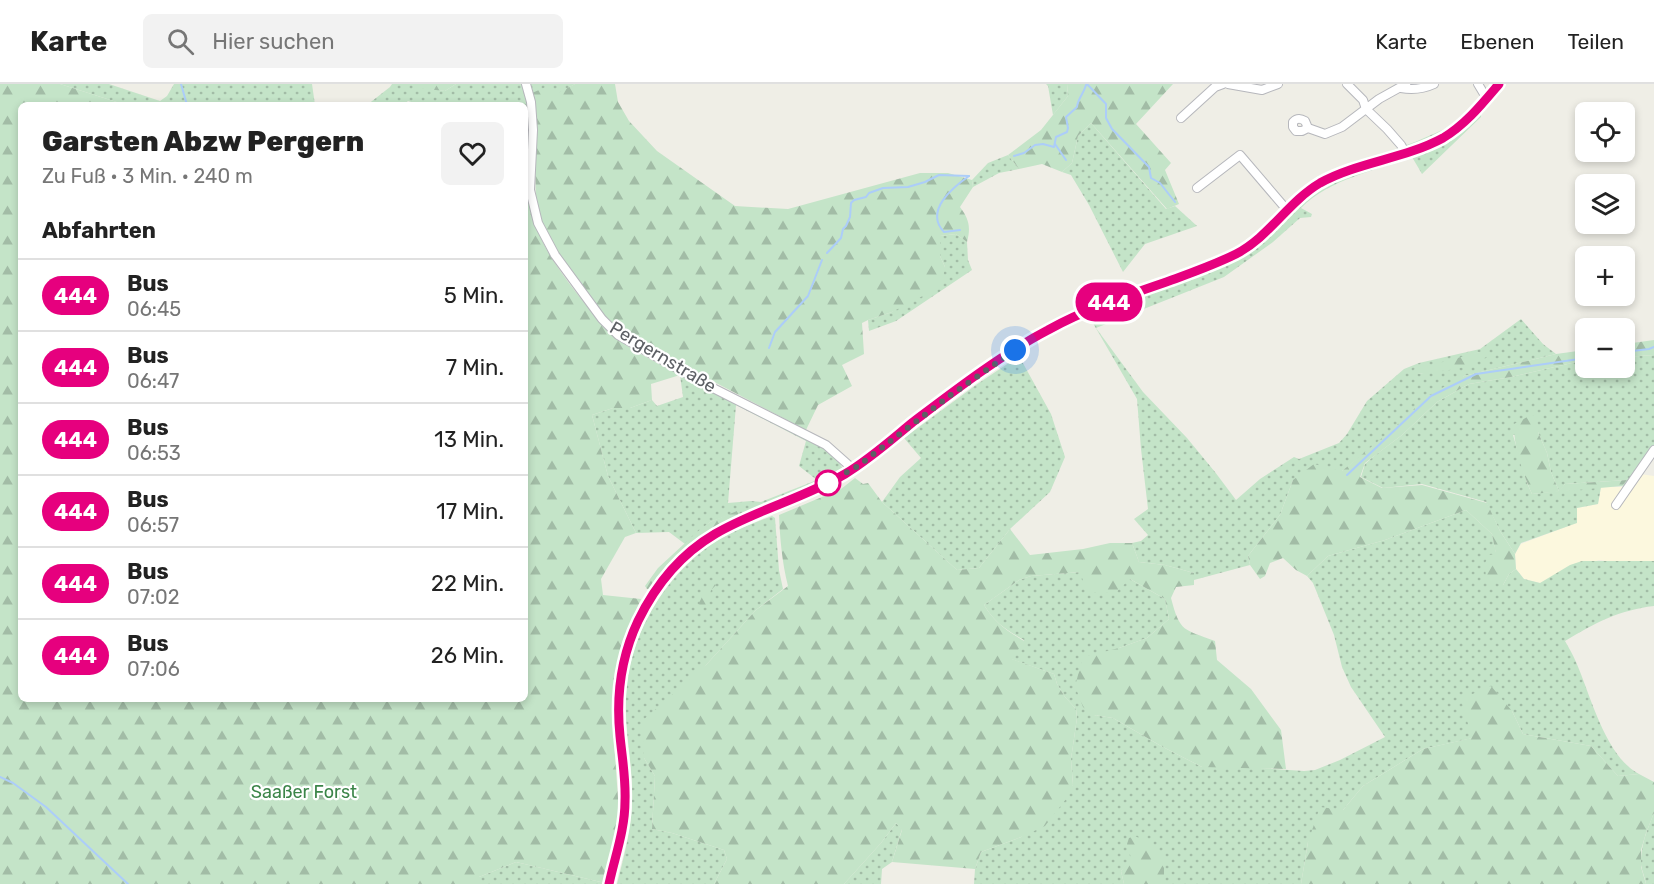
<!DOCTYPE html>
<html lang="de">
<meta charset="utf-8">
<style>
body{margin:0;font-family:Rubik,sans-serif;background:#f2f2f2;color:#222;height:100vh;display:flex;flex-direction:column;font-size:22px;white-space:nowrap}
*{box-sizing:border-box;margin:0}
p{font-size:20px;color:#767676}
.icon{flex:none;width:33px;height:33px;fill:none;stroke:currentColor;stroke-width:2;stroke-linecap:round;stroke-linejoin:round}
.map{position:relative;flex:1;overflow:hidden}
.sheet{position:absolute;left:18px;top:18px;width:510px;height:600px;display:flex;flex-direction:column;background:#fff;border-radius:9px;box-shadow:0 3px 9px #0003}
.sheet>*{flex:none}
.badge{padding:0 12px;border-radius:20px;font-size:21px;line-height:39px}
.controls{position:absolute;left:1575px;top:18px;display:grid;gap:12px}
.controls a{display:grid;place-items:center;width:60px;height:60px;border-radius:9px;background:#fff;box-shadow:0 3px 9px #0003;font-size:30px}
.you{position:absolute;width:30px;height:30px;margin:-15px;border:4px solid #fff;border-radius:50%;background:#1a73e8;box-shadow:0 0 0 9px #1a73e833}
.map>.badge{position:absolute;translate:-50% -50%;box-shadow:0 0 0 3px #fff}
h2{padding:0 24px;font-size:22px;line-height:54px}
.round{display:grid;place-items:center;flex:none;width:63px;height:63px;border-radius:9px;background:#f2f2f2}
.head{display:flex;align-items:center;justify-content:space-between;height:102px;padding:0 24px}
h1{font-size:28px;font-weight:800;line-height:45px}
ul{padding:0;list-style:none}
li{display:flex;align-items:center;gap:18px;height:72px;padding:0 24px;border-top:2px solid #e0e0e0}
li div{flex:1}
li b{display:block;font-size:22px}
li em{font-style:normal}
li .badge{min-width:66px;font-weight:700;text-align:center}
header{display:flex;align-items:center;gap:36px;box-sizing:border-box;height:84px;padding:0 30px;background:#fff;border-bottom:2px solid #e0e0e0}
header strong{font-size:28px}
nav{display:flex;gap:33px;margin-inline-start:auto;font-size:21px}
.search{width:420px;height:54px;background:#f2f2f2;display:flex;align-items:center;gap:15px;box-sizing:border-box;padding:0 21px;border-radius:9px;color:#767676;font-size:22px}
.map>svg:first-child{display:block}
.commercial{fill:#fcf8de}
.grass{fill:url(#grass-dots);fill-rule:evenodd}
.forest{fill:url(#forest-firs)}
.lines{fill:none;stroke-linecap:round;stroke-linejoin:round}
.stream{stroke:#accdf9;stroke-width:2}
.minor-casing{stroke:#b6b7bc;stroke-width:10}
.minor{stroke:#fff;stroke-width:8}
.line-casing{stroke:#fff;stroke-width:14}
.line{stroke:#e6007e;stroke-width:9}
.walk{stroke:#5d6065;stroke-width:6;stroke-dasharray:0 10.8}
.stop-dot{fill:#fff;stroke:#e6007e;stroke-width:3}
.labels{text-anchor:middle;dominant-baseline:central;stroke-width:4.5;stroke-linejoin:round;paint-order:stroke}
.street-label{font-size:18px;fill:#5d6065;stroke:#fff}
.park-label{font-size:18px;fill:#3c8549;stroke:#fff}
</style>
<header>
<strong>Karte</strong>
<div class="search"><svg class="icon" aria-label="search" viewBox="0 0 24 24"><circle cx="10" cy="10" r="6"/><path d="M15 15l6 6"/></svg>Hier suchen</div>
<nav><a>Karte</a><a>Ebenen</a><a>Teilen</a></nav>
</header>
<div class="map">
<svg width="1654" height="800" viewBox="0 0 1654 800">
<defs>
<pattern id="grass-dots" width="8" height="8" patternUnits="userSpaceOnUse" patternTransform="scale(1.5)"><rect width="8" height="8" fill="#c4e4c8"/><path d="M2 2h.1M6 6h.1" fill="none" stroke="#a2bca6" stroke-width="1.8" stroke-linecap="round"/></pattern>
<pattern id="forest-firs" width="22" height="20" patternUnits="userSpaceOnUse" patternTransform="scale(1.5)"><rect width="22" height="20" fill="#c4e4c8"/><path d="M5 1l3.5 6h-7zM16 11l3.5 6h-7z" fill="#a2bca6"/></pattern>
</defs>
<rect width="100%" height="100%" fill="#efeee6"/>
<polygon class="commercial" points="1640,390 1654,392 1654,477 1614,478 1599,476 1540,499 1524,495 1516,485 1515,470 1521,460 1576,439 1577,424 1598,420 1601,403 1624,403"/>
<g class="grass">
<polygon points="60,0 109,0 160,17 167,12 174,0 312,0 315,21 126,21"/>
<polygon points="392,0 417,0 417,3 445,7 456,0 523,0 528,21 529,37 525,37 525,21 421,21 408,17 403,21 367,21 390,3"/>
<polygon points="529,0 575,0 558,10 532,9"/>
<polygon points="1046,0 1067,0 1068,12 1053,31 1048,2"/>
<path d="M1481 15V33L1422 90 1412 73C1374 87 1330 95 1301 124L1312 130 1311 133 1300 134 1273 158 1224 193 1096 244 1143 308 1187 354 1215 388 1236 416 1260 395 1294 373 1299 375 1339 359 1347 350 1367 317 1404 285 1419 279 1480 265 1521 235 1543 260 1556 270 1464 292 1342 387 1293 396 1280 431 1248 472 1250 481 1194 496V489L1165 481 1139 478 1132 459 1141 457 1148 451 1134 435 1148 425 1141 365 1137 315 1090 234 1079 224 1131 204 1133 206 1219 175V171L1234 165 1247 157 1281 124 1320 92 1415 58 1447 44ZM1480 268 1451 285 1417 290Z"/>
<polygon points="1091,39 1166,125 1175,122 1197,142 1145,160 1123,188 1089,121 1071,91 1062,88 1072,79 1078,52"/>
<polygon points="1008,71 1019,85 999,89 973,103 972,96 988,79"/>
<polygon points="956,150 967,158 968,176 972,186 896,237 869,247 868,236 892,228 945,183 940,172 940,152"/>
<path d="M1654 271V364L1624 403 1622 402 1627 396 1565 400 1560 407 1601 403 1598 420 1577 424V439L1521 459 1515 470 1500 447 1486 418 1422 400 1383 404 1361 393 1365 380 1374 372 1402 351 1437 318 1469 300 1511 293 1585 276 1586 284H1624L1625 273ZM1538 348 1547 369 1551 388 1559 407 1532 410 1527 399 1513 351Z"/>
<polygon points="1019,272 1051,330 1065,373 1050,408 1010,445 979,484 957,486 882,418 900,393 921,374 904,354 976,301"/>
<path d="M680 291 825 363 838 377 843 385 835 390 803 404V406L794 411 741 433 737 428 710 438 685 460 669 448 636 449 608 392 592 331 613 324H630L652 316 657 322 683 313ZM736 321 806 357 799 382 817 396 761 418 751 417 728 419Z"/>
<path d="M1466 426 1492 450 1503 501 1509 490 1516 485 1524 495 1540 499 1570 481 1582 477H1654V522C1619 526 1595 539 1565 557 1569 564 1573 571 1576 578 1591 612 1605 672 1639 690L1618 692 1591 662 1523 650 1512 627 1473 654 1423 665 1363 702 1343 726 1308 758 1301 800H1164V777L1132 775 1121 787 1124 800H974L975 785 981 768 1021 753 1073 701 1071 675 1077 634 1076 625 1065 613 1057 600 1054 590 1011 575 1024 556C1006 546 995 539 984 521L1019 496 1031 492 1080 488 1130 495 1165 515 1169 535 1147 554 1119 564 1094 631 1113 634 1161 662 1202 683H1244L1304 687 1315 686 1340 676 1385 653 1351 603 1342 583 1334 551 1313 499 1307 492 1328 472 1385 456Z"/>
<path d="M772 432 775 434 779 486 783 505 756 526 706 581 644 674 655 692 652 745 672 749 724 766 727 775 714 800H617C624 772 632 744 632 715 633 680 624 646 626 611 629 552 663 495 710 461 729 448 751 440 772 432Z"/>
<path d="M1654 729V800H1646C1645 794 1642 787 1641 781 1640 762 1647 746 1654 729Z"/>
<polygon points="896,739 902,745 892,778 882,785 881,800 844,800 881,759"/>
<polygon points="516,778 605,799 604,800 479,800 479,793"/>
</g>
<g class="forest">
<path d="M0 0H60L126 21H21V615H525V37H529L527 106C532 154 562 191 591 227 599 237 606 246 616 254 636 269 659 279 680 291L651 300 652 316 630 324H613L592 331 608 392 636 449 625 453 601 495 603 511 641 515 623 556 617 583 614 607 613 644 619 728 605 799 516 778 479 793V800H0Z"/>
<polygon points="417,0 456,0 445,7 417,4"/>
<path d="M575 0H615L618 18 629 37 657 67 735 122 788 125 920 89H948L972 96 973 103 960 123C969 135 971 143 967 158L956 150 940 152V172L945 183 943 193 938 204 892 228 868 236 862 239 864 270 842 281 852 302 818 321 806 346 630 254 604 234 558 171 541 136 536 119 535 77 537 53 532 9 546 3 558 9Z"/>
<polygon points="1067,0 1173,0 1136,40 1171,79 1165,86 1179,120 1167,125 1091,39 1078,52 1072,79 1062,88 1042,80 1019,85 1008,71 1041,46 1068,12"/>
<polygon points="1654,256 1654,271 1625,273 1625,260"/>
<path d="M1487 266 1488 272C1468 285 1440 288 1417 290L1413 286Z"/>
<polygon points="1585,266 1585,276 1511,293 1469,300 1437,318 1402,351 1365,379 1360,393 1382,404 1422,401 1487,419 1500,447 1515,470 1516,485 1509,490 1503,501 1486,496 1485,479 1489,471 1496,470 1492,450 1466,426 1385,456 1328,472 1307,492 1296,486 1283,474 1270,479 1265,492 1260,495 1250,481 1248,472 1280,431 1293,396 1314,380 1342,387 1388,349 1429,311 1464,292 1556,270"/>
<path d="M1531 331 1537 332 1538 348 1547 369 1551 388 1559 407 1565 400 1627 396 1622 402 1532 410C1523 390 1513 361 1514 340Z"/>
<path d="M855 394 863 400 868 399 882 418 957 486 979 484 1010 445 1030 471 1083 465 1110 459H1132L1139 478 1165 481 1194 489V501L1176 503 1171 514C1180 549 1184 545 1215 557L1217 576 1251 605 1281 646 1286 685 1202 683 1161 662 1113 634 1094 631 1083 623 1075 602 1083 573 1119 564 1147 554 1169 535 1165 515 1130 495 1115 509 1087 508 1080 488 1031 492 1019 496 984 521C995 539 1006 546 1024 557L1012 575 1054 590 1057 600 1065 613 1076 625 1077 634 1071 675 1073 701 1066 715 1045 742 1021 753 981 768 975 785 892 778 902 746 896 739 881 759 844 800H714L727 775 724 766 672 749 652 745 655 692 644 674 642 637 706 581 756 526 788 502C782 478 780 455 779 431L841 405Z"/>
<path d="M737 427 741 433C699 451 678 470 650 505H647L645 502 658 484 697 448 710 438Z"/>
<polygon points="712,499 716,501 711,506 708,520 700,524 699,519 705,507"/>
<polygon points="1491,602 1512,627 1523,650 1591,662 1618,692 1639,690 1654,698 1654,729 1646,749 1641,766 1641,783 1646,800 1301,800 1308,758 1320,723 1343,726 1363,702 1423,665 1472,654 1461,615"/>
<polygon points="1135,752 1145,757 1164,777 1164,800 1124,800 1121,787 1131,774 1127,760 1129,754"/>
</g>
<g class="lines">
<g class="stream">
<polyline points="181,0 187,21"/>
<polyline points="1087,0 1106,20 1106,34 1112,45 1149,83 1151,94 1160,99 1175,118"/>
<polyline points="1055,60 1066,76"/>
<path d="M1014 72 1024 69 1035 61 1043 60 1054 63 1056 53 1067 48 1068 44 1066 33 1077 23C1078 14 1084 9 1086 1"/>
<path d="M960 146 944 148C924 127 952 104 969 92"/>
<polyline points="827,169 841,154 843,145 846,142 850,133 851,119 854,116 866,113 869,109 883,104 908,103 925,98 939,91 969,92"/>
<polyline points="769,264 775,248 808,212 822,176"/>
<polyline points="1624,268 1649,265 1654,263"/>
<polyline points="1347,391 1431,312 1476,290 1586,274"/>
<polyline points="0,693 13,699 46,723 128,800"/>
</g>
<g class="minor-casing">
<g id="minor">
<polyline points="526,0 531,18 533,46 530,106 538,139 555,171 602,235 618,251 653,271 715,305 826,361 853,385"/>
<polyline points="1228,0 1262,6 1278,0"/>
<polyline points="1347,0 1363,16 1366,25 1387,45 1401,61 1405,68"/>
<polyline points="1478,0 1487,15"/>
<path d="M1401 4C1413 6 1423 5 1434 0"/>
<polyline points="1181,34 1215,3 1223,0"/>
<path d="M1308 44 1305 37C1300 34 1297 34 1293 38V43L1296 47H1302L1308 44 1325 50 1342 43 1379 15 1406 0"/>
<polyline points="1197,104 1240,71 1287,126"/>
<polyline points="1616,421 1654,366"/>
<path d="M609 800C615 772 625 746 625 717 626 695 622 673 620 652 616 612 621 573 638 537 658 495 691 461 732 441 769 422 810 411 845 390 870 375 891 356 913 338 954 307 1002 270 1048 246 1086 225 1128 211 1169 197 1191 189 1214 181 1236 170 1269 153 1288 117 1320 99 1359 78 1405 75 1443 54 1466 40 1482 20 1499 0"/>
</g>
</g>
<use href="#minor" class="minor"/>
</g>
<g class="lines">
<g class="line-casing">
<path id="line" d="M609 800C615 772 625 746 625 717 626 695 622 673 620 652 616 613 621 573 638 537 655 502 681 470 715 450 756 426 804 414 845 390 870 375 891 356 913 338 954 307 1002 270 1048 246 1086 225 1128 211 1169 197 1191 189 1214 181 1236 170 1269 153 1288 118 1320 99 1358 78 1404 75 1443 54 1466 40 1482 20 1499 0"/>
</g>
<use href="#line" class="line"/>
<polyline class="walk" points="828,399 858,382 948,313 1015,266"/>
</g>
<circle class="stop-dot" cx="828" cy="399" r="12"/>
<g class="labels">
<g class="street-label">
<text transform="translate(663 273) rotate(31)">Pergernstraße</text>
</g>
<g class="park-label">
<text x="304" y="708">Saaßer Forst</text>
</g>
</g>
</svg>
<div class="controls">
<a><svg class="icon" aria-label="locate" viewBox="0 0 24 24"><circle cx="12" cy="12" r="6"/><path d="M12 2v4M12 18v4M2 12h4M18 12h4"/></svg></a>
<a><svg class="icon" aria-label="layers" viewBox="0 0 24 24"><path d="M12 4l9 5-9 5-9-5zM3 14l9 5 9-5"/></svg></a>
<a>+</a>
<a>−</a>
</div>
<div class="you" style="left:1015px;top:266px"></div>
<b class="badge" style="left:1109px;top:218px;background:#e6007e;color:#fff">444</b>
<section class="sheet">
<div class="head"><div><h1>Garsten Abzw Pergern</h1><p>Zu Fuß · 3 Min. · 240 m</p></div><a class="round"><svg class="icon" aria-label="heart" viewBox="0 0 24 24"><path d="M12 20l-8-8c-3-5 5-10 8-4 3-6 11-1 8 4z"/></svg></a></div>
<h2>Abfahrten</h2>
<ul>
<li><span class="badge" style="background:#e6007e;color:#fff">444</span><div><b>Bus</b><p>06:45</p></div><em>5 Min.</em></li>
<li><span class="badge" style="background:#e6007e;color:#fff">444</span><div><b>Bus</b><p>06:47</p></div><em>7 Min.</em></li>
<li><span class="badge" style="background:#e6007e;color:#fff">444</span><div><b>Bus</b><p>06:53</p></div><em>13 Min.</em></li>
<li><span class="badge" style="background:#e6007e;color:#fff">444</span><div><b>Bus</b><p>06:57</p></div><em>17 Min.</em></li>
<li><span class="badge" style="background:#e6007e;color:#fff">444</span><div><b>Bus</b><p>07:02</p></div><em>22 Min.</em></li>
<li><span class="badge" style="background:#e6007e;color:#fff">444</span><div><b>Bus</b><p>07:06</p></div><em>26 Min.</em></li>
</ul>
</section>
</div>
